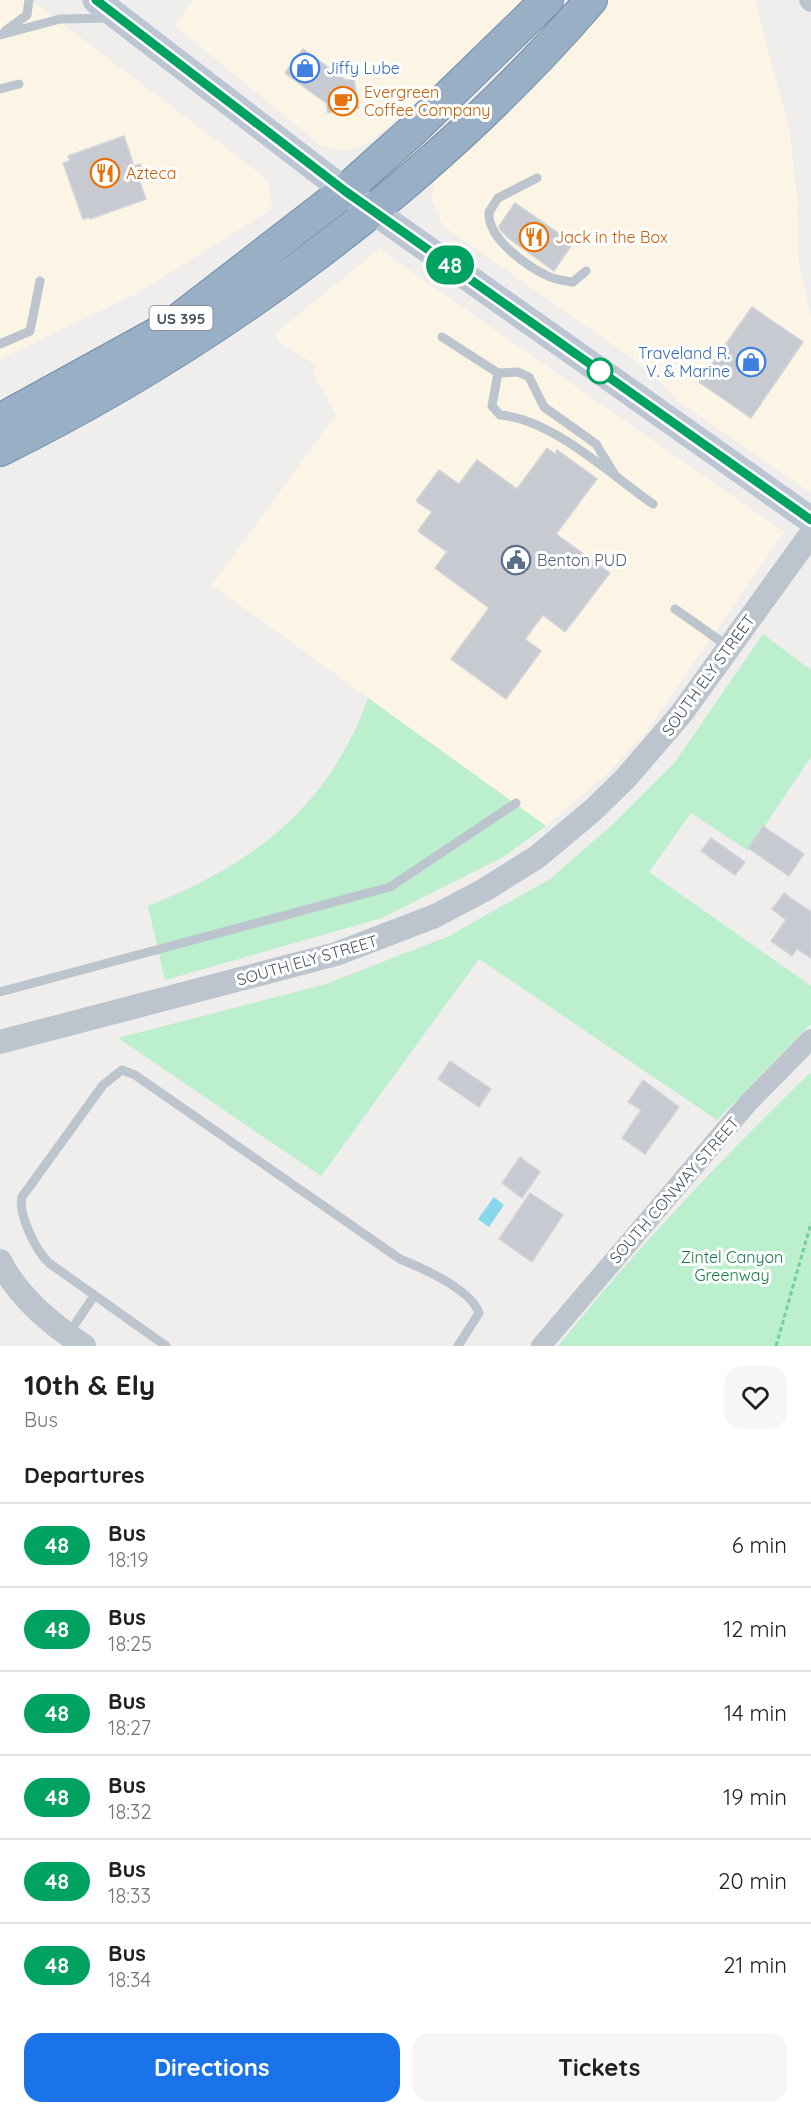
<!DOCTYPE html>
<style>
body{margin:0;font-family:Quicksand,sans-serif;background:#f6f6f6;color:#202124;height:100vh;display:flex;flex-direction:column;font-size:22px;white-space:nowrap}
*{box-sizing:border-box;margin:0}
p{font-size:20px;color:#757577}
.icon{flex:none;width:33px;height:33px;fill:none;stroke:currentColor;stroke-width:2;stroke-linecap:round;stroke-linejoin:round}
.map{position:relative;height:1346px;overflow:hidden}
.drawer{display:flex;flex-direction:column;background:#fff;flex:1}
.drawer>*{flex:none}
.badge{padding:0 12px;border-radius:20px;font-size:21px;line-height:39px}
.map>.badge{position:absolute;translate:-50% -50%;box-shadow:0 0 0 3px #fff}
h2{padding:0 24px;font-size:22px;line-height:54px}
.round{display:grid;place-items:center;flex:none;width:63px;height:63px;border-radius:18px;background:#f6f6f6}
.headline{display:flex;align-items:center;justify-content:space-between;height:102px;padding:0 24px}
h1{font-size:28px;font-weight:700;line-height:45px}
.cta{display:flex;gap:12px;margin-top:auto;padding:12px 24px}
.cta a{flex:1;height:69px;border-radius:18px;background:#1a73e8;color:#fff;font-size:24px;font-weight:700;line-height:69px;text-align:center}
.cta a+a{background:#f6f6f6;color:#202124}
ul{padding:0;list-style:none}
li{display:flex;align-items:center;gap:18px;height:84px;padding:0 24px;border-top:2px solid #e0e0e0}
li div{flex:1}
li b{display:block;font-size:22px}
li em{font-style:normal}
li .badge{min-width:66px;font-weight:700;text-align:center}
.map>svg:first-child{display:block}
.commercial{fill:#fcf5e6}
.green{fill:#bbefce}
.water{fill:#87d8ec}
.building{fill:#c7cad0;stroke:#d1d4d9;stroke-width:1.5}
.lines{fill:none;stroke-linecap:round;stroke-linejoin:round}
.trunk-casing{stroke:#708ca9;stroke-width:34}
.path{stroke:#73cd9f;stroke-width:3;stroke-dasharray:4.5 3;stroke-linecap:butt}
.service{stroke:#bcc5cd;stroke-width:9}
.minor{stroke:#bcc5cd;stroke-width:20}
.tertiary{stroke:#bcc5cd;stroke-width:24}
.secondary{stroke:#bbc6d2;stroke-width:27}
.trunk{stroke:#98afc5;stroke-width:32}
.line-casing{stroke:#fff;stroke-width:14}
.line{stroke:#00a261;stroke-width:9}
.stop-dot{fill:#fff;stroke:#00a261;stroke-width:3}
.labels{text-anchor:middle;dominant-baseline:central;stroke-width:6;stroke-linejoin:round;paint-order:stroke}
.shield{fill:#fff;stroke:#7e858c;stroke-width:1.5}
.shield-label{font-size:15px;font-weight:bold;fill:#46515b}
.shop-label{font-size:16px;fill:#366cbe;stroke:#fff;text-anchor:start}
.food-label{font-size:16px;fill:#c56008;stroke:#fff;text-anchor:start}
.service-label{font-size:16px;fill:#4e5e75;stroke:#fff;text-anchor:start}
.street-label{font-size:16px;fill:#46515b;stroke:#fff}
.park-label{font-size:16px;fill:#167c48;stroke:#fff}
</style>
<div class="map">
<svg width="811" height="1346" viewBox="0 0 811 1346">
<rect width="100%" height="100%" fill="#f0eded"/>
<g class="commercial">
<polygon points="0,0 31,0 267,179 272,209 138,293 0,359"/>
<polygon points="193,0 530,0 475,59 427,92 369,143 347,151 322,146 175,26"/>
<polygon points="604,0 755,0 790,134 797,197 799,263 811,319 811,493 678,401 646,368 443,226 432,200 435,176"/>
<polygon points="379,249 784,532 646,732 608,773 546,826 212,585 336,415 313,372 316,365 278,341 276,333"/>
</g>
<g class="green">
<polygon points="763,634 811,670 811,757 748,851 691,813 649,872 811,986 811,1024 717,1120 479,959 321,1176 118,1038 326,984 449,936 550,879 612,825 675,762"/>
<path d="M368 698 546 826 503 857 382 918 165 980 148 906C253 865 329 807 368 698Z"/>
<path d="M811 1072V1346H558C636 1249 722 1158 811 1072Z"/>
</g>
<polygon class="water" points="494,1197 504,1205 489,1227 478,1219"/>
<g class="building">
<polygon points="303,49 346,80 354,79 359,108 328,113 326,103 285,73"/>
<polygon points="124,136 134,166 140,164 146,180 140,182 146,199 90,219 89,217 83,219 63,163 70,161 68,156"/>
<polygon points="515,203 573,243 554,271 507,237 500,229 499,226"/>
<polygon points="752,307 803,342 751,418 699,382"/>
<polygon points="547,448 555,454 557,450 597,479 556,534 610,573 565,632 543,615 525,639 541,651 506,699 451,659 489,608 435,568 447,552 418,531 432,512 416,501 439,470 459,484 477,460 517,489"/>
<polygon points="763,826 804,854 789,876 748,848"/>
<polygon points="711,838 745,862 735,875 701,851"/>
<polygon points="784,893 811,912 811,958 797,949 792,956 771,941 786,920 772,909"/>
<polygon points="450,1061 491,1089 479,1107 438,1079"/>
<polygon points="643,1080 679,1107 645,1154 622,1138 641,1110 628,1102"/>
<polygon points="520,1157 540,1172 522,1198 502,1183"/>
<polygon points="530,1193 563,1215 532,1262 499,1239"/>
</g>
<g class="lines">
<g class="trunk-casing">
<g id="trunk">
<polyline points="0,420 169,327 345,191 412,131 547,0"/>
<path d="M0 450C217 343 432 184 591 0"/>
</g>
</g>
<polyline class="path" points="776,1346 811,1223"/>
<g class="service">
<polyline points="5,31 27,15 29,0"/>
<polyline points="0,35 60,19 110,18"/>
<polyline points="0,89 19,84"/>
<path d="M537 178 498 198 489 212C487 239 528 267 550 277 557 280 566 281 573 282L586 271"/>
<path d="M442 337 498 373 492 406 500 415C552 419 611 475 653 504"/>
<polyline points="0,344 30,331 40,281"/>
<polyline points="498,373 518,372 529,377 544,407 596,444 615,475"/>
<polyline points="675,609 729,647"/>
<polyline points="0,992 390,887 516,803"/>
<polyline points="69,1333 94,1296"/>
<path d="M166 1346 49 1263C36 1251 18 1214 22 1197L103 1085 122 1070 135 1075 400 1259C422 1268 471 1289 479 1313L458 1346"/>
</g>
<g class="minor">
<polyline points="809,0 811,2"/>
<polyline points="541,1346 748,1103 811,1039"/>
</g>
<g class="tertiary">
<polyline points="0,1042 336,954 435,916 486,889 537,857 592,811 625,779 681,714 811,534"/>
<path d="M0 1261C18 1297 51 1324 84 1346"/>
</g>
<polyline class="secondary" points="96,0 345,191 811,520"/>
<use href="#trunk" class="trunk"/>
</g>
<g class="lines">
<g class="line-casing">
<polyline id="line" points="96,0 345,191 811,520"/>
</g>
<use href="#line" class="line"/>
</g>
<defs>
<g id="shop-ring" transform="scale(1.5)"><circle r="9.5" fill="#fff" stroke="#3f7fe0" stroke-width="1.5"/><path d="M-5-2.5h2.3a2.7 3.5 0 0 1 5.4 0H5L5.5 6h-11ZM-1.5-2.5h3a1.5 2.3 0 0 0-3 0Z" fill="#3f7fe0"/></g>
<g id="cafe-ring" transform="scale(1.5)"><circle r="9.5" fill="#fff" stroke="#e8710a" stroke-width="1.5"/><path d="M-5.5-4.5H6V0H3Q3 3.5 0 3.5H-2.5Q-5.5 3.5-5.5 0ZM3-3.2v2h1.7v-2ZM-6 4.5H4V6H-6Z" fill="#e8710a"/></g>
<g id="restaurant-ring" transform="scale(1.5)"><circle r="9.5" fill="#fff" stroke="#e8710a" stroke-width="1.5"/><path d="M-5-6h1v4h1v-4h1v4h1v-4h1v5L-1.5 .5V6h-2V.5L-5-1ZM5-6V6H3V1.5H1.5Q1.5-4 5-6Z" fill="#e8710a"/></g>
<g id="civic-ring" transform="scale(1.5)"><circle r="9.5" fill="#fff" stroke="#5c6f8a" stroke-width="1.5"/><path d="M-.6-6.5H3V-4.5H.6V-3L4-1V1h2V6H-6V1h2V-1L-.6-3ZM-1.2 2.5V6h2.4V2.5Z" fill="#5c6f8a"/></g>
</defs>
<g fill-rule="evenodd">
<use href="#shop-ring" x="305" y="68"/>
<use href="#cafe-ring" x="343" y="101"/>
<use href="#restaurant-ring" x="105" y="173"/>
<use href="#restaurant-ring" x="534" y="237"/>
<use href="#shop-ring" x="751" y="362"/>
<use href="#civic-ring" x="516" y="560"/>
</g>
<circle class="stop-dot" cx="600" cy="371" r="12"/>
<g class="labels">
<rect class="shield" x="149.5" y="306" width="63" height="24" rx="4.5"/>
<g class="shield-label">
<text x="181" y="318">US 395</text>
</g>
<g class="shop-label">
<text x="326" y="68">Jiffy Lube</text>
<text x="730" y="353" text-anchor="end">Traveland R.<tspan x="730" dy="18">V. &amp; Marine</tspan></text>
</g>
<g class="food-label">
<text x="364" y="92">Evergreen<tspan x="364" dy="18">Coffee Company</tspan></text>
<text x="126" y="173">Azteca</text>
<text x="555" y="237">Jack in the Box</text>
</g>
<g class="service-label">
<text x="537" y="560">Benton PUD</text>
</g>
<g class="street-label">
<text transform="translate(708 675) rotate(-54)">SOUTH ELY STREET</text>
<text transform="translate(307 960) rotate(-16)">SOUTH ELY STREET</text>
<text transform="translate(674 1190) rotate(-49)">SOUTH CONWAY STREET</text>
</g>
<g class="park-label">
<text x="732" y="1257">Zintel Canyon<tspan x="732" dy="18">Greenway</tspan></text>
</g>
</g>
</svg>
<b class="badge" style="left:450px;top:265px;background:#00a261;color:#fff">48</b>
</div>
<section class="drawer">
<div class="headline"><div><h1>10th &amp; Ely</h1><p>Bus</p></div><a class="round"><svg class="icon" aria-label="heart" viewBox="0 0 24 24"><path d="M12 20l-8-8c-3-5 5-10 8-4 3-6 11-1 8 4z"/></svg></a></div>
<h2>Departures</h2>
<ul>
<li><span class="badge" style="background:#00a261;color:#fff">48</span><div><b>Bus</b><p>18:19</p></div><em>6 min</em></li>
<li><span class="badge" style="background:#00a261;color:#fff">48</span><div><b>Bus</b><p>18:25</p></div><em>12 min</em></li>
<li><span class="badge" style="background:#00a261;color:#fff">48</span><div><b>Bus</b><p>18:27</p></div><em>14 min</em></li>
<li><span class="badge" style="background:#00a261;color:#fff">48</span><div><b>Bus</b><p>18:32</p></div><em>19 min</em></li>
<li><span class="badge" style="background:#00a261;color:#fff">48</span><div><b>Bus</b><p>18:33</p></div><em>20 min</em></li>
<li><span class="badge" style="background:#00a261;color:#fff">48</span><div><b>Bus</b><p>18:34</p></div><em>21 min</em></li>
</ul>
<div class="cta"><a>Directions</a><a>Tickets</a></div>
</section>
